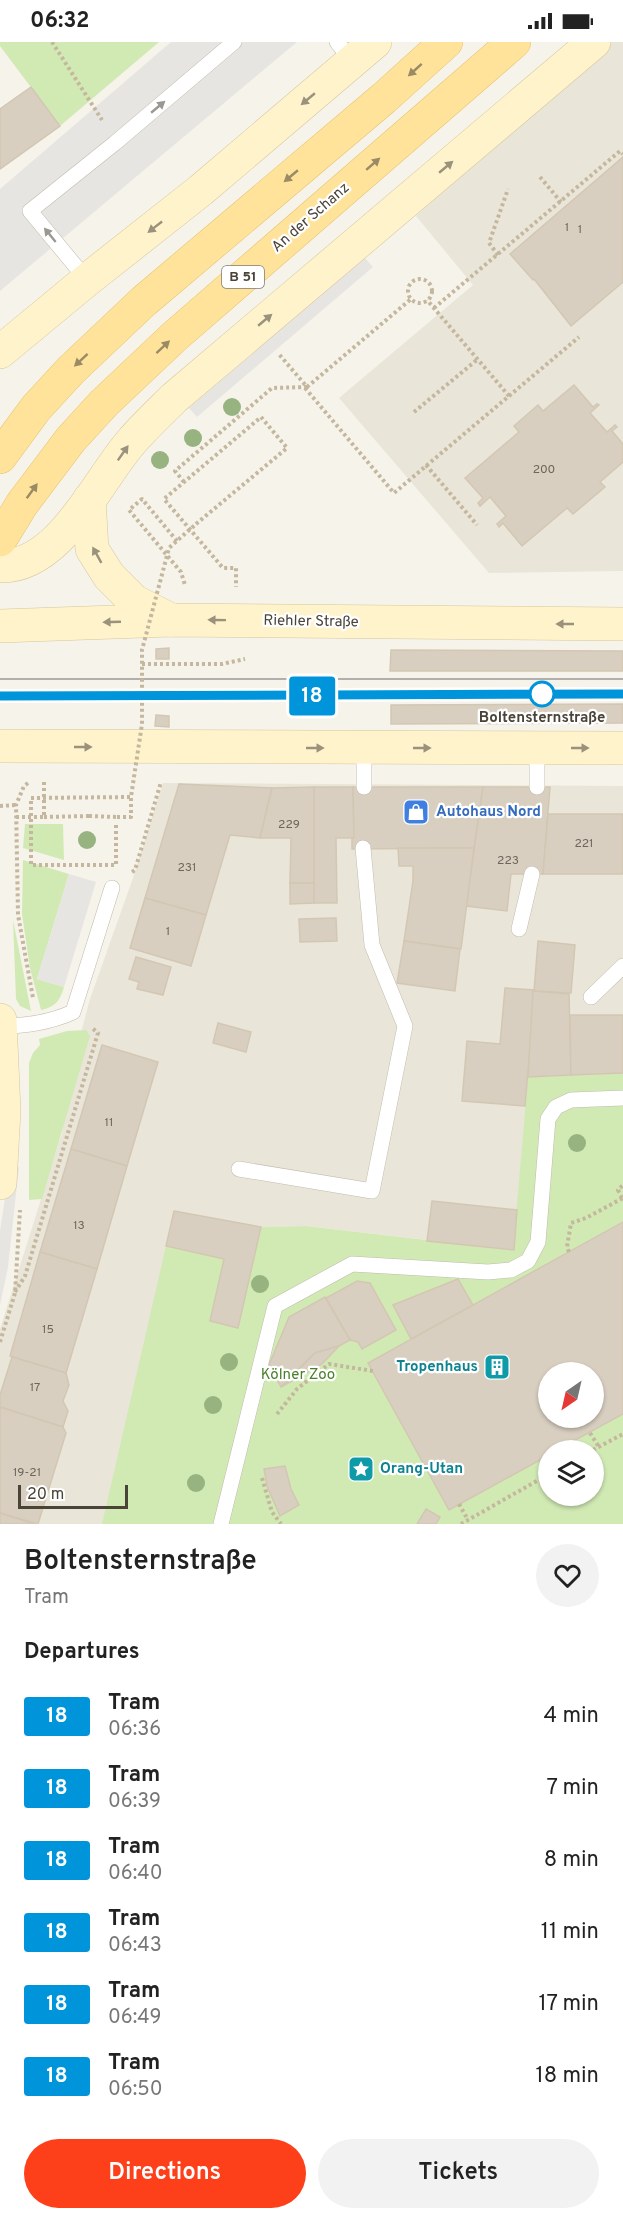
<!DOCTYPE html>
<meta charset="utf-8">
<style>
body{margin:0;font-family:Overpass,sans-serif;background:#f2f2f2;color:#222;height:100vh;display:flex;flex-direction:column;font-size:22px;white-space:nowrap}
*{box-sizing:border-box;margin:0}
p{font-size:20px;color:#767676}
.icon{flex:none;width:33px;height:33px;fill:none;stroke:currentColor;stroke-width:2;stroke-linecap:round;stroke-linejoin:round}
.map{position:relative;height:1482px;overflow:hidden}
.drawer{display:flex;flex-direction:column;background:#fff;flex:1}
.drawer>*{flex:none}
.badge{padding:0 12px;border-radius:4px;font-size:21px;line-height:39px}
.needle{width:39px;rotate:214deg}
.tools{position:absolute;left:538px;top:1320px;display:grid;gap:12px}
.tools a{display:grid;place-items:center;width:66px;height:66px;border-radius:50%;background:#fff;box-shadow:0 2px 4px #0004;font-size:30px}
.scale{position:absolute;left:18px;bottom:15px;width:110px;box-sizing:border-box;padding-left:6px;border:3px solid #4a4338;border-top:0;font-size:16px;line-height:21px;white-space:nowrap;color:#4a4338;-webkit-text-stroke:4px #fff;paint-order:stroke}
.map>.badge{position:absolute;translate:-50% -50%;box-shadow:0 0 0 3px #fff}
h2{padding:0 24px;font-size:22px;line-height:54px}
.round{display:grid;place-items:center;flex:none;width:63px;height:63px;border-radius:32px;background:#f2f2f2}
.headline{display:flex;align-items:center;justify-content:space-between;height:102px;padding:0 24px}
h1{font-size:28px;font-weight:600;line-height:45px}
.cta{display:flex;gap:12px;margin-top:auto;padding:12px 24px}
.cta a{flex:1;height:69px;border-radius:36px;background:#fd3f1a;color:#fff;font-size:24px;font-weight:600;line-height:69px;text-align:center}
.cta a+a{background:#f2f2f2;color:#222}
ul{padding:0;list-style:none}
li{display:flex;align-items:center;gap:18px;height:72px;padding:0 24px}
li div{flex:1}
li b{display:block;font-size:22px}
li em{font-style:normal}
li .badge{min-width:66px;font-weight:700;text-align:center}
.status{display:flex;justify-content:space-between;align-items:center;height:42px;padding:0 30px;background:#fff;direction:ltr}
.status svg{height:16px;fill:currentColor}
.map>svg:first-child{display:block}
.residential{fill:#eae5d9}
.green{fill:#d1eab4;fill-rule:evenodd}
.parking{fill:#e7e5e2}
.building{fill:#d8cfc0;stroke:#d3c7b3;stroke-width:1.5;fill-rule:evenodd}
.lines{fill:none;stroke-linecap:round;stroke-linejoin:round}
.lane-casing{stroke:#c2bbad;stroke-width:16}
.secondary-casing{stroke:#d6c79a;stroke-width:34}
.primary-casing{stroke:#e7c268;stroke-width:34}
.path{stroke:#c4b79e;stroke-width:4;stroke-dasharray:3 3;stroke-linecap:butt}
.lane{stroke:#fff;stroke-width:15}
.secondary{stroke:#fff3cc;stroke-width:33}
.primary{stroke:#ffe39b;stroke-width:33}
.tram{stroke:#999;stroke-width:1.5}
.path-bridge{stroke:#c4b79e;stroke-width:4;stroke-dasharray:3 3;stroke-linecap:butt}
.tree{fill:#97b380}
.oneway{fill:#9b8b65}
.oneway2{fill:#9b927b}
.oneway3{fill:#9b9892}
.line-casing{stroke:#fff;stroke-width:14}
.line{stroke:#0095da;stroke-width:9}
.stop-dot{fill:#fff;stroke:#0095da;stroke-width:3}
.labels{text-anchor:middle;dominant-baseline:central;stroke-width:4.5;stroke-linejoin:round;paint-order:stroke}
.number-label{font-size:12px;fill:#6e665a}
.shield{fill:#fff;stroke:#807b74;stroke-width:1.5}
.shield-label{font-size:14px;font-weight:bold;fill:#4a4338}
.street-label{font-size:15px;fill:#4a4338;stroke:#fff}
.stop-label{font-size:15px;font-weight:bold;fill:#4a4338;stroke:#fff}
.shop-label{font-size:15px;font-weight:bold;fill:#366cbe;stroke:#fff;text-anchor:start}
.culture-label{font-size:15px;font-weight:bold;fill:#0d838f;stroke:#fff;text-anchor:end}
.park-label{font-size:15px;fill:#497f29;stroke:#fff}
</style>
<div class="status"><b>06:32</b><svg viewBox="0 0 49 12"><path d="M0 12V9h3v3zM5 12V6h3v6zM10 12V3h3v9zM15 12V0h3v12zM26 1h20v11H26zM47 4h2v5h-2z"/></svg></div>
<div class="map">
<svg width="623" height="1482" viewBox="0 0 623 1482">
<rect width="100%" height="100%" fill="#f6f3eb"/>
<g class="residential">
<polygon points="603,0 623,0 623,529 489,531 339,356 473,243 416,174"/>
<polygon points="163,741 623,744 623,1031 514,1208 306,1184 261,1185 102,1482 0,1482 0,1287 62,1091 72,1024 90,957 133,836"/>
</g>
<g class="green">
<polygon points="0,0 159,0 60,84 0,4"/>
<polygon points="25,782 63,782 64,818 23,806"/>
<path d="M23 818 69 832 37 937 64 945C60 959 55 965 41 968L30 926 22 872Z"/>
<polygon points="13,878 31,969 20,964 16,957"/>
<polygon points="86,988 90,994 42,1157 29,1158 29,1021 33,1011 40,1003 39,997 67,989"/>
<path d="M623 1031V1482H102L174 1169 261 1185 306 1184 513 1208 528 1035ZM549 1330H594V1376H549ZM549 1408H594V1454H549Z"/>
</g>
<g class="parking">
<polygon points="171,0 297,0 0,249 0,147"/>
<polygon points="364,215 373,225 197,375 189,366"/>
<polygon points="69,832 96,840 64,945 37,937"/>
<polygon points="10,1124 19,1125 8,1225 0,1263 0,1189"/>
</g>
<g class="building">
<polygon points="31,45 60,84 0,127 0,67"/>
<polygon points="623,115 623,240 571,284 534,237 533,238 510,212"/>
<polygon points="574,343 593,365 597,362 599,363 590,371 607,390 615,383 617,385 612,389 623,402 623,420 600,440 605,445 573,472 567,466 522,504 503,481 499,485 497,482 506,474 490,455 480,464 478,461 483,456 465,436 519,390 514,384 538,363 543,369"/>
<polygon points="169,606 169,617 156,617 156,607"/>
<polygon points="391,608 623,609 623,629 390,629"/>
<polygon points="623,662 623,681 391,682 391,663"/>
<polygon points="156,673 169,674 169,685 155,684"/>
<polygon points="179,742 272,746 260,796 230,793 206,873 145,856"/>
<polygon points="314,745 314,841 290,841 291,796 260,796 272,746"/>
<polygon points="314,745 353,745 354,796 336,796 337,861 314,861"/>
<polygon points="353,745 483,745 474,806 352,807 352,796 354,796"/>
<polygon points="483,745 550,745 543,832 511,832 507,869 466,864"/>
<polygon points="548,772 623,772 623,832 543,832"/>
<polygon points="398,806 474,806 461,907 404,899 413,839 413,824 399,824"/>
<polygon points="290,841 314,841 314,861 290,862"/>
<polygon points="145,856 206,873 191,924 130,906"/>
<polygon points="336,876 337,899 300,900 299,877"/>
<polygon points="404,899 460,907 455,949 397,941"/>
<polygon points="538,899 575,903 571,951 534,949"/>
<polygon points="136,915 171,925 163,953 137,947 139,940 129,937"/>
<polygon points="505,946 535,948 525,1064 462,1059 467,999 500,1002"/>
<polygon points="533,949 569,952 571,1033 528,1035"/>
<polygon points="570,973 623,973 623,1031 571,1033"/>
<polygon points="218,981 251,990 246,1010 213,1001"/>
<polygon points="102,1003 158,1020 127,1124 71,1107"/>
<polygon points="71,1107 127,1124 97,1227 40,1210"/>
<polygon points="432,1159 517,1168 514,1208 427,1199"/>
<polygon points="174,1169 261,1185 238,1286 210,1279 224,1217 166,1204"/>
<path d="M623 1180V1372L557 1408H549V1413L449 1468 368 1321ZM549 1330H594V1376H549Z"/>
<polygon points="40,1210 97,1227 66,1331 10,1314"/>
<polygon points="458,1237 473,1263 411,1297 393,1263"/>
<polygon points="357,1239 370,1241 396,1288 362,1307 358,1300 350,1298 326,1256"/>
<polygon points="325,1255 350,1298 339,1304 315,1311 281,1345 269,1323 289,1275"/>
<polygon points="339,1304 322,1322 281,1345 315,1311"/>
<polygon points="12,1315 66,1331 69,1343 63,1359 68,1369 63,1385 0,1365 0,1353"/>
<polygon points="0,1365 63,1385 66,1391 38,1482 0,1471"/>
<polygon points="285,1424 291,1447 299,1463 280,1474 267,1444 264,1427"/>
<polygon points="426,1467 440,1475 436,1482 417,1482"/>
<polygon points="0,1471 34,1482 0,1482"/>
</g>
<g class="lines">
<g class="lane-casing">
<g id="lane">
<polyline points="337,0 352,19"/>
<polyline points="87,238 30,169 115,101 234,0"/>
<polyline points="364,706 364,745"/>
<polyline points="537,706 537,745"/>
<polyline points="519,887 532,832"/>
<polyline points="591,955 623,924"/>
<path d="M0 985C27 983 49 981 73 970L112 846"/>
<polyline points="239,1127 372,1149 405,984 372,903 363,806"/>
<polyline points="221,1482 275,1264 352,1222 488,1230 511,1228 528,1219 538,1200 548,1077 556,1065 571,1058 623,1056"/>
</g>
</g>
<g class="secondary-casing">
<g id="secondary">
<polyline points="0,310 87,238 201,148 375,0"/>
<polyline points="89,458 92,507 109,534 134,559 171,578"/>
<path d="M0 524C60 526 98 437 132 399 145 384 160 370 174 356L594 0"/>
<polyline points="0,584 171,578 623,582"/>
<polyline points="0,704 623,706"/>
<polyline points="0,978 4,1069 0,1141"/>
</g>
</g>
<g class="primary-casing">
<g id="primary">
<polyline points="0,415 36,366 71,328 144,259 384,56 446,0"/>
<polyline points="0,498 22,462 71,397 104,361 175,294 514,0"/>
</g>
</g>
<g class="path">
<polyline points="52,0 102,78"/>
<polyline points="540,135 561,160"/>
<polyline points="498,213 489,201 508,147"/>
<circle cx="420" cy="249" r="12"/>
<polyline points="434,266 620,109 623,112"/>
<polyline points="307,345 411,257"/>
<polyline points="305,346 394,451 509,354 427,258"/>
<polyline points="509,354 579,295"/>
<polyline points="414,370 478,317"/>
<polyline points="426,423 477,483"/>
<polyline points="184,440 175,429 272,346 307,345 278,311"/>
<polyline points="196,482 287,406 261,375 164,457 223,526 236,526 236,545"/>
<polyline points="177,499 142,457 129,468 181,530 185,543"/>
<polyline points="142,622 222,622 245,617"/>
<polyline points="28,741 24,744 16,763 18,873 33,956"/>
<polyline points="0,764 16,763"/>
<polyline points="16,775 44,775 44,739"/>
<polyline points="44,775 89,774"/>
<polyline points="117,775 131,775 131,755"/>
<polyline points="132,830 135,828 161,740"/>
<polyline points="622,1156 618,1148 623,1143"/>
<polyline points="569,1210 567,1205 571,1181 586,1176 623,1156"/>
<polyline points="15,1250 25,1234 98,991 92,986"/>
<polyline points="0,1300 15,1251 20,1168"/>
<polyline points="277,1372 297,1347 329,1322 373,1329"/>
<polyline points="590,1391 599,1405"/>
<polyline points="593,1408 623,1392"/>
<polyline points="262,1436 272,1470 281,1482"/>
<polyline points="459,1462 468,1478"/>
<polyline points="461,1482 549,1432"/>
</g>
<use href="#lane" class="lane"/>
<use href="#secondary" class="secondary"/>
<use href="#primary" class="primary"/>
<g class="tram">
<polyline points="0,637 623,637"/>
<polyline points="0,654 623,652"/>
</g>
<g class="path-bridge">
<polyline points="89,774 117,775"/>
<polyline points="116,783 116,823 31,823 31,756 131,755 142,682 142,608 169,506 196,482"/>
</g>
</g>
<g class="tree">
<circle cx="232" cy="365" r="9"/>
<circle cx="193" cy="396" r="9"/>
<circle cx="160" cy="418" r="9"/>
<circle cx="87" cy="798" r="9"/>
<circle cx="577" cy="1101" r="9"/>
<circle cx="260" cy="1242" r="9"/>
<circle cx="229" cy="1320" r="9"/>
<circle cx="213" cy="1363" r="9"/>
<circle cx="196" cy="1441" r="9"/>
</g>
<defs><path id="oneway-solid" d="M-6-.8H1V-3.2L6.5 0L1 3.2V.8H-6Z" transform="scale(1.5)"/></defs>
<g class="oneway">
<use href="#oneway-solid" transform="translate(415 28) rotate(138)"/>
<use href="#oneway-solid" transform="translate(373 122) rotate(-41)"/>
<use href="#oneway-solid" transform="translate(291 134) rotate(140)"/>
<use href="#oneway-solid" transform="translate(163 305) rotate(-43)"/>
<use href="#oneway-solid" transform="translate(81 318) rotate(137)"/>
<use href="#oneway-solid" transform="translate(32 449) rotate(-54)"/>
</g>
<g class="oneway2">
<use href="#oneway-solid" transform="translate(308 57) rotate(140)"/>
<use href="#oneway-solid" transform="translate(446 125) rotate(-40)"/>
<use href="#oneway-solid" transform="translate(155 185) rotate(142)"/>
<use href="#oneway-solid" transform="translate(265 278) rotate(-40)"/>
<use href="#oneway-solid" transform="translate(123 411) rotate(-55)"/>
<use href="#oneway-solid" transform="translate(97 513) rotate(-119)"/>
<use href="#oneway-solid" transform="translate(217 578) rotate(-179)"/>
<use href="#oneway-solid" transform="translate(112 580) rotate(178)"/>
<use href="#oneway-solid" transform="translate(565 582) rotate(-180)"/>
<use href="#oneway-solid" transform="translate(83 705)"/>
<use href="#oneway-solid" transform="translate(315 706)"/>
<use href="#oneway-solid" transform="translate(422 706)"/>
<use href="#oneway-solid" transform="translate(580 706)"/>
</g>
<g class="oneway3">
<use href="#oneway-solid" transform="translate(158 65) rotate(-40)"/>
<use href="#oneway-solid" transform="translate(50 193) rotate(-129)"/>
</g>
<g class="lines">
<g class="line-casing">
<polyline id="line" points="0,654 623,652"/>
</g>
<use href="#line" class="line"/>
</g>
<defs>
<g id="shop-square" transform="scale(1.35)"><rect x="-9" y="-9" width="18" height="18" rx="4" fill="#3f7fe0" stroke="#fff"/><path d="M-5-2.5h2.3a2.7 3.5 0 0 1 5.4 0H5L5.5 6h-11ZM-1.5-2.5h3a1.5 2.3 0 0 0-3 0Z" fill="#fff"/></g>
<g id="building-square" transform="scale(1.35)"><rect x="-9" y="-9" width="18" height="18" rx="4" fill="#0f9aa8" stroke="#fff"/><path d="M-4-6H4V6H1V3H-1V6H-4ZM-2.5-4.3h1.7v1.8h-1.7ZM.8-4.3h1.7v1.8H.8ZM-2.5-1h1.7V.8h-1.7ZM.8-1h1.7V.8H.8Z" fill="#fff"/></g>
<g id="sight-square" transform="scale(1.35)"><rect x="-9" y="-9" width="18" height="18" rx="4" fill="#0f9aa8" stroke="#fff"/><path d="M0-6L1.8-2.2L6-1.7L2.9 1.2L3.7 5.4L0 3.3L-3.7 5.4L-2.9 1.2L-6-1.7L-1.8-2.2Z" fill="#fff"/></g>
</defs>
<g fill-rule="evenodd">
<use href="#shop-square" x="416" y="770"/>
<use href="#building-square" x="497" y="1325"/>
<use href="#sight-square" x="361" y="1427"/>
</g>
<circle class="stop-dot" cx="542" cy="652" r="12"/>
<g class="labels">
<g class="number-label">
<text x="567" y="186">1</text>
<text x="580" y="188">1</text>
<text x="544" y="428">200</text>
<text x="289" y="783">229</text>
<text x="584" y="802">221</text>
<text x="508" y="819">223</text>
<text x="187" y="826">231</text>
<text x="168" y="890">1</text>
<text x="109" y="1081">11</text>
<text x="79" y="1184">13</text>
<text x="48" y="1288">15</text>
<text x="35" y="1346">17</text>
<text x="27" y="1431">19-21</text>
</g>
<rect class="shield" x="222" y="224" width="42" height="22" rx="4.5"/>
<g class="shield-label">
<text x="243" y="235">B 51</text>
</g>
<g class="street-label">
<text transform="translate(311 176) rotate(-41)">An der Schanz</text>
<text transform="translate(311 580) rotate(1)">Riehler Straße</text>
</g>
<g class="stop-label">
<text x="542" y="676">Boltensternstraße</text>
</g>
<g class="shop-label">
<text x="436" y="770">Autohaus Nord</text>
</g>
<g class="culture-label">
<text x="478" y="1325">Tropenhaus</text>
<text x="380" y="1427" text-anchor="start">Orang-Utan</text>
</g>
<g class="park-label">
<text x="298" y="1333">Kölner Zoo</text>
</g>
</g>
</svg>
<div class="tools">
<a><svg class="needle" viewBox="-14 -14 28 28"><path d="M0-13l5 13h-10z" fill="#e53935"/><path d="M0 13l5-13h-10z" fill="#767676"/></svg></a>
<a><svg class="icon" aria-label="layers" viewBox="0 0 24 24"><path d="M12 4l9 5-9 5-9-5zM3 14l9 5 9-5"/></svg></a>
</div>
<div class="scale">20 m</div>
<b class="badge" style="left:312px;top:654px;background:#0095da;color:#fff">18</b>
</div>
<section class="drawer">
<div class="headline"><div><h1>Boltensternstraße</h1><p>Tram</p></div><a class="round"><svg class="icon" aria-label="heart" viewBox="0 0 24 24"><path d="M12 20l-8-8c-3-5 5-10 8-4 3-6 11-1 8 4z"/></svg></a></div>
<h2>Departures</h2>
<ul>
<li><span class="badge" style="background:#0095da;color:#fff">18</span><div><b>Tram</b><p>06:36</p></div><em>4 min</em></li>
<li><span class="badge" style="background:#0095da;color:#fff">18</span><div><b>Tram</b><p>06:39</p></div><em>7 min</em></li>
<li><span class="badge" style="background:#0095da;color:#fff">18</span><div><b>Tram</b><p>06:40</p></div><em>8 min</em></li>
<li><span class="badge" style="background:#0095da;color:#fff">18</span><div><b>Tram</b><p>06:43</p></div><em>11 min</em></li>
<li><span class="badge" style="background:#0095da;color:#fff">18</span><div><b>Tram</b><p>06:49</p></div><em>17 min</em></li>
<li><span class="badge" style="background:#0095da;color:#fff">18</span><div><b>Tram</b><p>06:50</p></div><em>18 min</em></li>
</ul>
<div class="cta"><a>Directions</a><a>Tickets</a></div>
</section>
